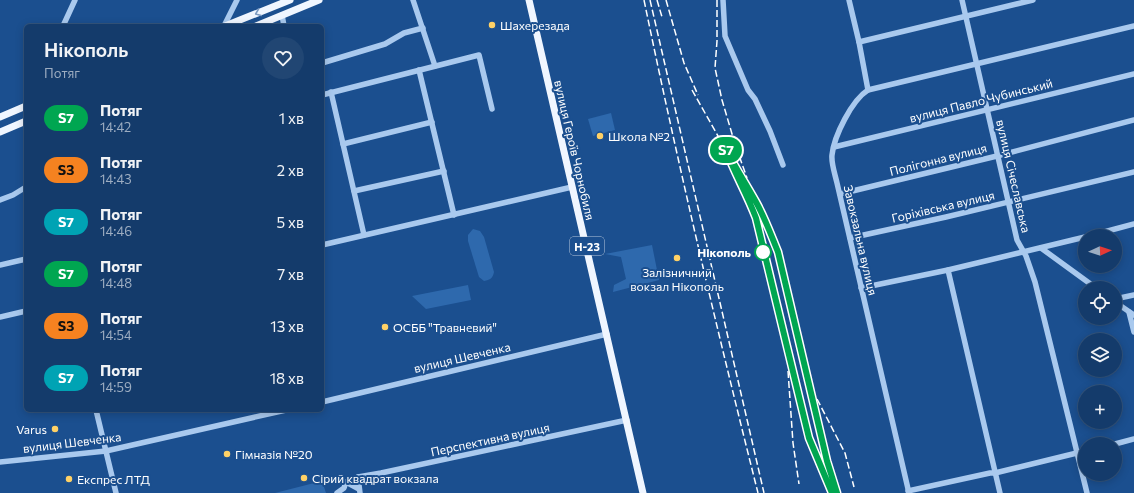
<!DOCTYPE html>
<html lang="uk">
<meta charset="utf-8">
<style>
body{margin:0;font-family:Commissioner,sans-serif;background:#214673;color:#f1f3f6;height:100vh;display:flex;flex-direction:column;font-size:15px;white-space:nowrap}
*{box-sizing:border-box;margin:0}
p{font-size:13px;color:#9dadc1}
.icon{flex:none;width:22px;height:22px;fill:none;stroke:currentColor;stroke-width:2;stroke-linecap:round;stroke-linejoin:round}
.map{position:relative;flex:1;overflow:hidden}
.side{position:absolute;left:24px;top:24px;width:300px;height:388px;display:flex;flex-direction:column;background:#143b6b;border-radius:6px;box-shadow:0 2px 10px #0003,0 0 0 1px #33557e}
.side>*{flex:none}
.badge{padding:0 8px;border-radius:13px;font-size:14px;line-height:26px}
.needle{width:26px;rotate:87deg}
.controls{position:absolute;left:1078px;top:229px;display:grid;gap:8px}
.controls a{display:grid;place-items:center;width:44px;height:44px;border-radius:50%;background:#143b6b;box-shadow:0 2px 10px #0003,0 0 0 1px #33557e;font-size:20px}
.map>.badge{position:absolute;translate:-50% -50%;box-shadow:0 0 0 2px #fff}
.round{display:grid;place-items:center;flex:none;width:42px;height:42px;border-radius:21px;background:#214673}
.headline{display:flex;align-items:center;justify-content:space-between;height:68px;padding:0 20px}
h1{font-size:19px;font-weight:600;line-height:30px}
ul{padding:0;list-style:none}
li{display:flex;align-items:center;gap:12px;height:52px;padding:0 20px}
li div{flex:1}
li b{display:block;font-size:15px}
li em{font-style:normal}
li .badge{min-width:44px;font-weight:700;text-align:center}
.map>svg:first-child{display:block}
.green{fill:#2e69ad}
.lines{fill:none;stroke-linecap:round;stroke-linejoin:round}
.minor{stroke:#a9c9ee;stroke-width:5.5}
.major{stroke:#f0f6ff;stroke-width:7}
.rail{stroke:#fff;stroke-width:1.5;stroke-dasharray:7 3;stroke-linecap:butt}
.oneway{stroke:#7b9ac1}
.line-casing{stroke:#fff;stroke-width:9}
.line{stroke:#00a651;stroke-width:6}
.poi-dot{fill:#ffd166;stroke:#1b4f8f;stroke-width:1.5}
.stop-dot{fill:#fff;stroke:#00a651;stroke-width:2}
.labels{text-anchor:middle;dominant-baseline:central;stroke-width:4;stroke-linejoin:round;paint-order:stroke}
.shield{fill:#1b4f8f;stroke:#bbcadd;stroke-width:1}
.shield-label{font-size:11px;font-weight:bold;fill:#fff}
.poi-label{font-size:12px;fill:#fff;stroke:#1b4f8f;text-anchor:start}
.street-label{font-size:12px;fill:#fff;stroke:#1b4f8f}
.stop-label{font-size:12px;font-weight:bold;fill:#fff;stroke:#1b4f8f;text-anchor:end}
</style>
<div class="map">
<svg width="1134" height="493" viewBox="0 0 1134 493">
<rect width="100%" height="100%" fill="#1b4f8f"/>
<g class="green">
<polygon points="611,113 615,130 593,136 588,119"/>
<path d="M473 229 480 231 484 237 494 272C493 278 490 280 484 281L479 277 468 241V235Z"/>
<polygon points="652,245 659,280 613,292 614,285 626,279 621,257 605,254"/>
<polygon points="468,285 471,300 426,309 412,296"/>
<polygon points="322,481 326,493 275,493"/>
</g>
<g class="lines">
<g class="minor">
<polyline points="413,0 435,66"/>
<polyline points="723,0 725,36 748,90 755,99 770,131 783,165"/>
<path d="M849 0 859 42 868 90C852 100 834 136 832 155 831 163 835 174 837 183L909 493"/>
<polyline points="962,0 1017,240 1026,256 1035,282 1087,493"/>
<polyline points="282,15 284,26"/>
<polyline points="63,26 75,0"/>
<polyline points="224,26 237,0"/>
<polyline points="859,42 1033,0"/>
<polyline points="322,63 385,44 404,33 423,28"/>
<polyline points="419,70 454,215"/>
<polyline points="868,90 1134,26"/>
<polyline points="331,92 364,235"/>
<polyline points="322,95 479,55 492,109"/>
<polyline points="343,144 432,122"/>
<polyline points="834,147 1134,74"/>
<polyline points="354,191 444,171"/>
<polyline points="840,194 997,156 1134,120"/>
<polyline points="0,200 13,195 26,187"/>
<polyline points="1089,236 1134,224"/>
<polyline points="850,238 946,217 1134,172"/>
<polyline points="322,245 572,187"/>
<polyline points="1041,248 1096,288"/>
<polyline points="0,265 26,259"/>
<polyline points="948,270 1000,493"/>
<polyline points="861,288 948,270 1085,237"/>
<polyline points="1115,299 1134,295"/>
<polyline points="1115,302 1134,315"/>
<polyline points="1129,312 1134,332"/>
<polyline points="0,317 26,311"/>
<polyline points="322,402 607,334"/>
<polyline points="96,410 116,493"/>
<polyline points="1115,444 1134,439"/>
<polyline points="0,462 106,451 286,410"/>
<polyline points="358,477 360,493"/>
<polyline points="346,482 359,489"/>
<polyline points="908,491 990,473 995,473 1085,451"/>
<polyline points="337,493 344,488 346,482 358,477 381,473 627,420"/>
</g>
<g class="major">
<polyline points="529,0 643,493"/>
<polyline points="225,26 290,0"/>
<polyline points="256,26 319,0"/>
<polyline points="0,117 26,106"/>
<polyline points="0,132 26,121"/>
</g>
<g class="rail">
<path d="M644 0C678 165 717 330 758 493"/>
<polyline points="650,0 764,493"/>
<polyline points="657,0 662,17"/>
<polyline points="666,0 684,63 698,95"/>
<polyline points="717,0 717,41 715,68 722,100 735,144 747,178"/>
<polyline points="692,90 735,166 756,202 767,223 778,252 835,493"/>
<polyline points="746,194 756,218 809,438 828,484"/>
<polyline points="788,371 793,443 799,484"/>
<polyline points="817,399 845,453 854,487"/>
</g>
</g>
<defs><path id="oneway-chevron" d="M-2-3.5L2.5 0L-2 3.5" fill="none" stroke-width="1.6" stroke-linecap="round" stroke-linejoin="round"/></defs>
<use class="oneway" href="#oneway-chevron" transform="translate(258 13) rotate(158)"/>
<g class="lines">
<g class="line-casing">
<path id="line" d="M832 493 809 438 756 218C747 194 734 172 725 148 735 167 746 184 756 202 765 218 771 235 778 252L827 461 837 493"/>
</g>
<use href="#line" class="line"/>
</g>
<g class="poi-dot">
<circle cx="492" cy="25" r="4"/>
<circle cx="600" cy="136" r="4"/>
<circle cx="677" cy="258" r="4"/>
<circle cx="385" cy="327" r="4"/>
<circle cx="55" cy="429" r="4"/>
<circle cx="227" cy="454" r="4"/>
<circle cx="304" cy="478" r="4"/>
<circle cx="69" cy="479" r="4"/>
</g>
<circle class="stop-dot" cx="763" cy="252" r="8"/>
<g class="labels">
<rect class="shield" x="570" y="237" width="34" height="18" rx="3"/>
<g class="shield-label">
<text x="587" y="246">Н-23</text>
</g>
<g class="poi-label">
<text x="500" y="25">Шахерезада</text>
<text x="608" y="136">Школа №2</text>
<text x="677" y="272" text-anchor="middle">Залізничний<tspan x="677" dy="14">вокзал Нікополь</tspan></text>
<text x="393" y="327">ОСББ "Травневий"</text>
<text x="47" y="429" text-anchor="end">Varus</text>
<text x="235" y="454">Гімназія №20</text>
<text x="312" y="478">Сірий квадрат вокзала</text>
<text x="77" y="479">Експрес ЛТД</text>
</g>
<g class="street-label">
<text transform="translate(981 100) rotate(-14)">вулиця Павло Чубинський</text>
<text transform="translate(575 150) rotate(77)">вулиця Героїв Чорнобиля</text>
<text transform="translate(938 159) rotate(-14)">Полігонна вулиця</text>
<text transform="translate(1014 176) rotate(77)">вулиця Січеславська</text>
<text transform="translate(943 206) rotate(-13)">Горіхівська вулиця</text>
<text transform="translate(861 240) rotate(77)">Завокзальна вулиця</text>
<text transform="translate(462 357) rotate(-13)">вулиця Шевченка</text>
<text transform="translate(490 439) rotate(-12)">Перспективна вулиця</text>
<text transform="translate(72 442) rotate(-7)">вулиця Шевченка</text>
</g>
<g class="stop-label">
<text x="751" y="252">Нікополь</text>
</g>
</g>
</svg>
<div class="controls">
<a><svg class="needle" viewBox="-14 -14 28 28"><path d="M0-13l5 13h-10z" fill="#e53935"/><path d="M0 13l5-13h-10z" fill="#9dadc1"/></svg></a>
<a><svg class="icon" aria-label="locate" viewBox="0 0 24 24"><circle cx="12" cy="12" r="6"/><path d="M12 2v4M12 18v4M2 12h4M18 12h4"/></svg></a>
<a><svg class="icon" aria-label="layers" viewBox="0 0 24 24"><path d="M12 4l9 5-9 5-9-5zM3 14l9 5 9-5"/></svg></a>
<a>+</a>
<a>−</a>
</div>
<b class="badge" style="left:726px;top:150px;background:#00a651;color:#fff">S7</b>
<section class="side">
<div class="headline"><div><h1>Нікополь</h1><p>Потяг</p></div><a class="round"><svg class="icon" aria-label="heart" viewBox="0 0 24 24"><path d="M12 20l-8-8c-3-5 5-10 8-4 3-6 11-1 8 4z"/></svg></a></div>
<ul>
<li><span class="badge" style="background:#00a651;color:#fff">S7</span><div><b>Потяг</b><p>14:42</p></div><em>1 хв</em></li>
<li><span class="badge" style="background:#f58220;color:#111">S3</span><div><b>Потяг</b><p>14:43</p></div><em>2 хв</em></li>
<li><span class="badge" style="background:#00a3b4;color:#fff">S7</span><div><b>Потяг</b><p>14:46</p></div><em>5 хв</em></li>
<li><span class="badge" style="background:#00a651;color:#fff">S7</span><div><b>Потяг</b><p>14:48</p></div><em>7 хв</em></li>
<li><span class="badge" style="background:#f58220;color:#111">S3</span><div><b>Потяг</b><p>14:54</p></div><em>13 хв</em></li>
<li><span class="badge" style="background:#00a3b4;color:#fff">S7</span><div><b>Потяг</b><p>14:59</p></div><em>18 хв</em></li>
</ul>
</section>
</div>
